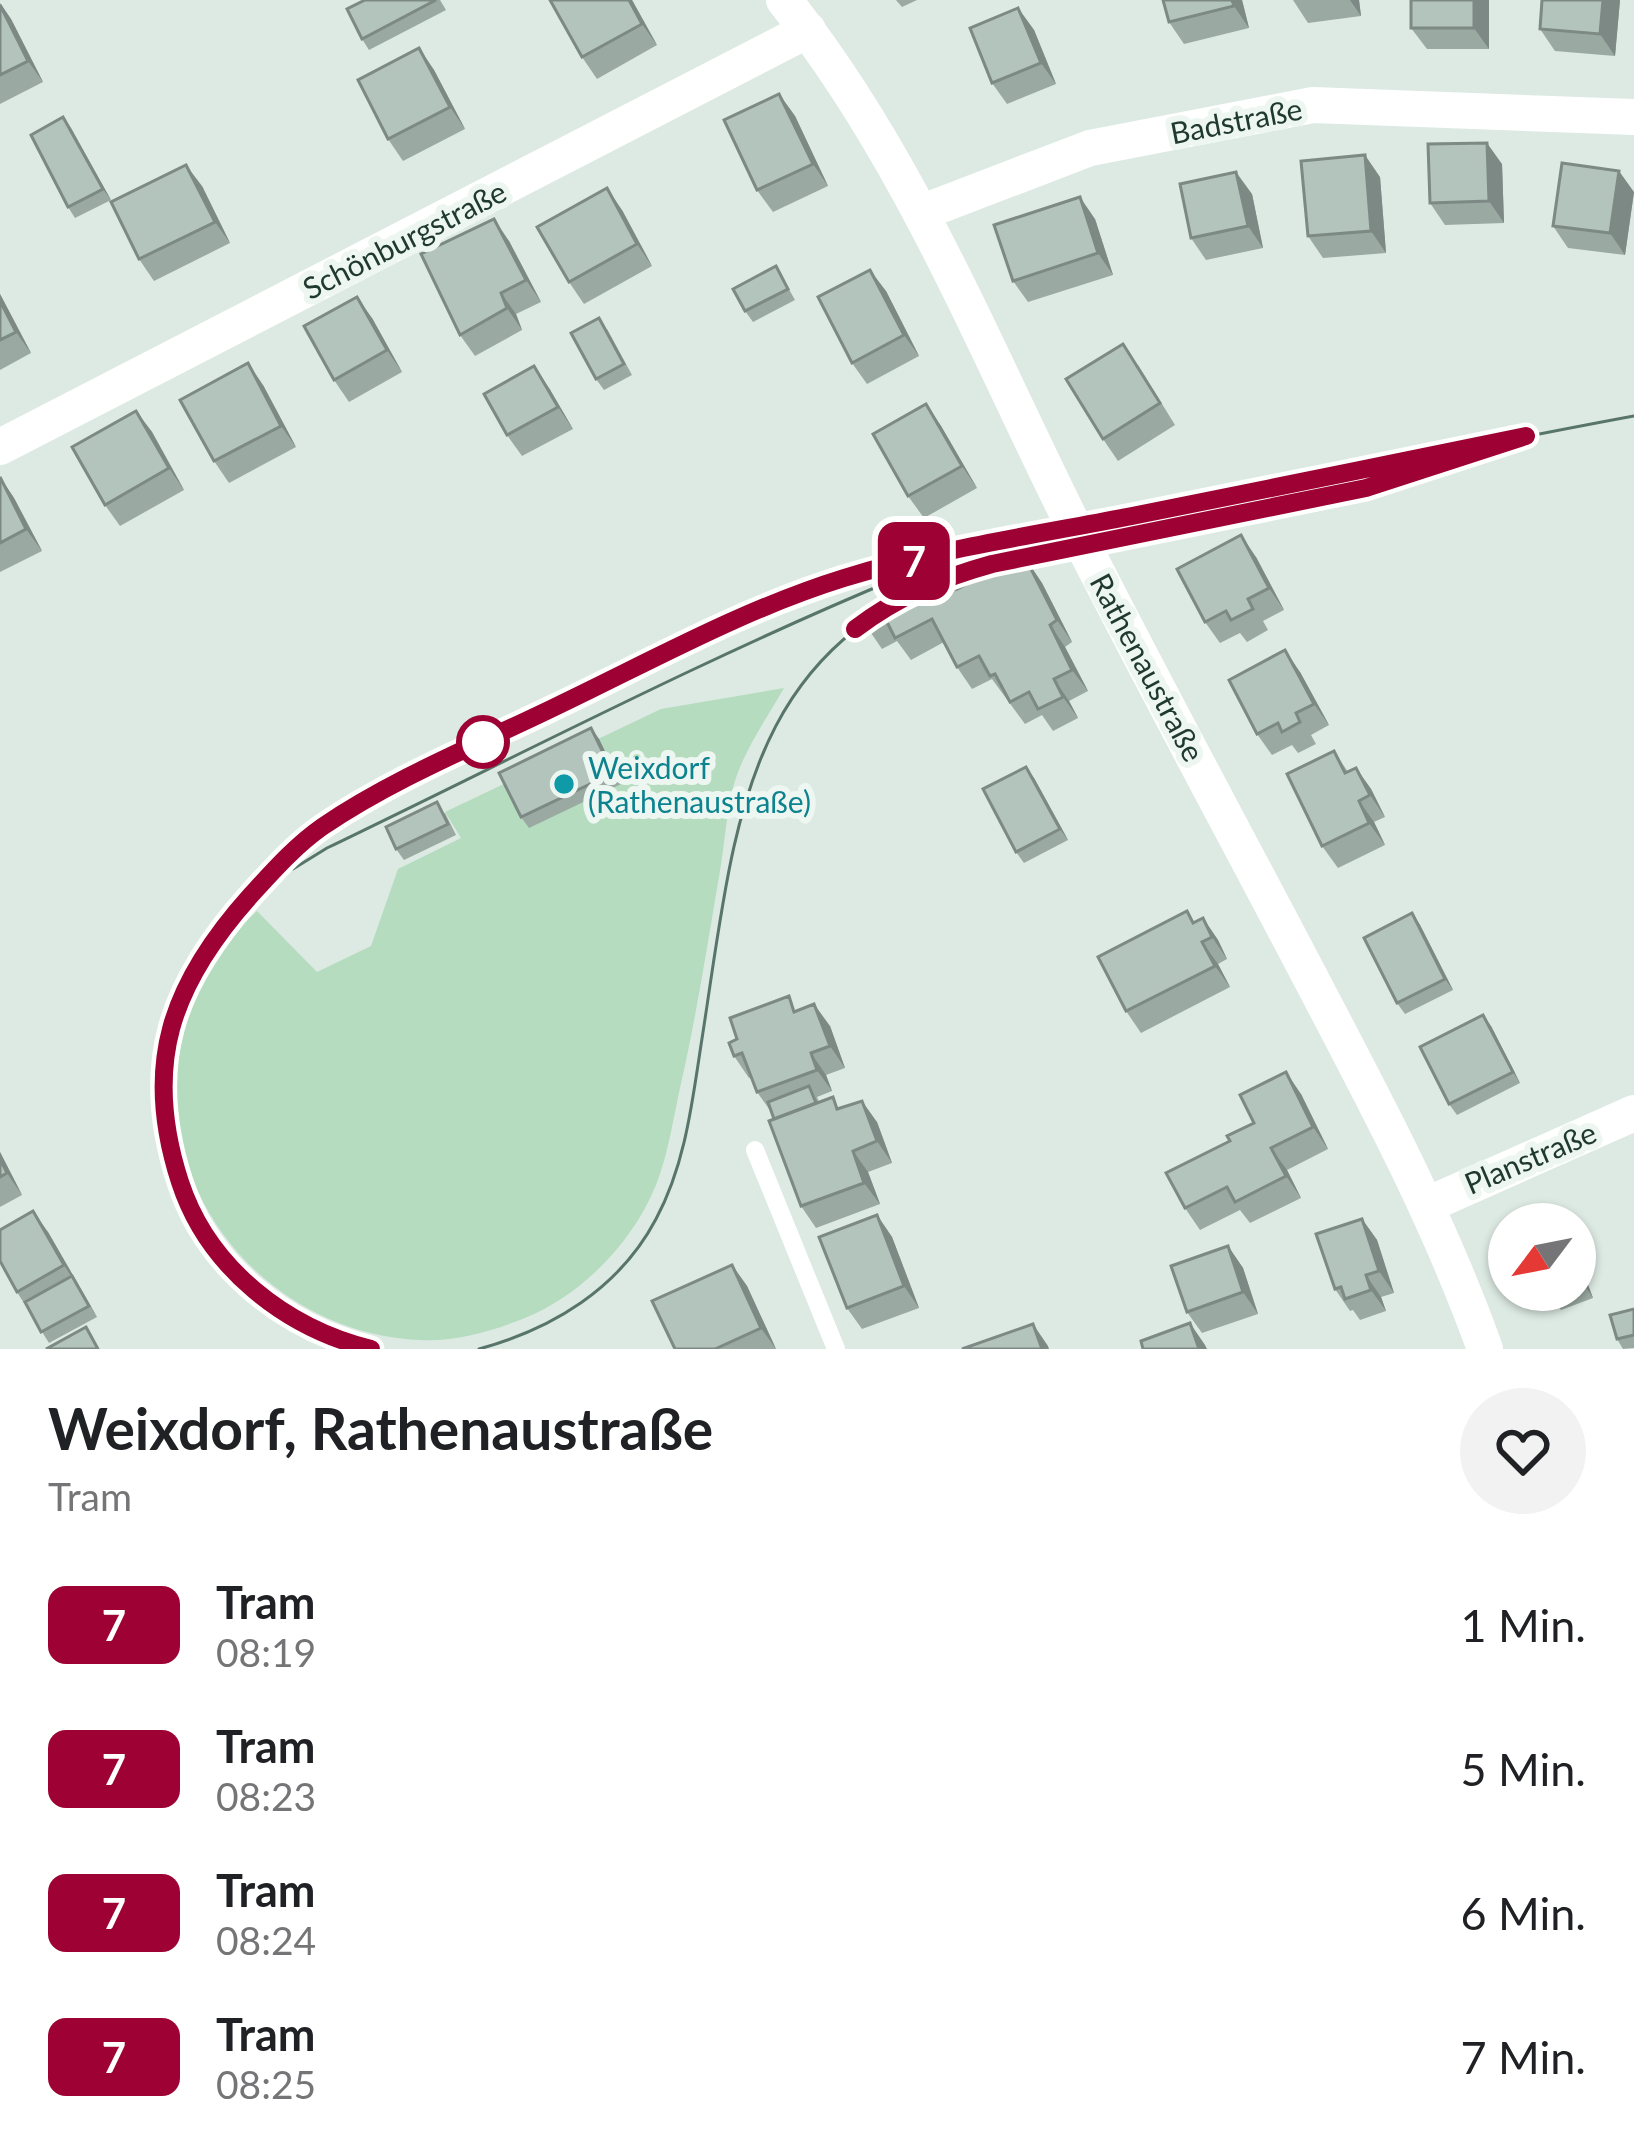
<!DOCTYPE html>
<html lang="de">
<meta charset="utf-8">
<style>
body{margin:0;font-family:Lato,sans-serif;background:#f2f2f2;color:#202124;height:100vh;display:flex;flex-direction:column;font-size:45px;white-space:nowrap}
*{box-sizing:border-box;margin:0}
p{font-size:39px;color:#757577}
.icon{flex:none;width:66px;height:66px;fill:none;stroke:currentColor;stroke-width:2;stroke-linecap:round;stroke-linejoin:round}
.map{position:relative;height:1349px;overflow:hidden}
.panel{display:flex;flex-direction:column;background:#fff;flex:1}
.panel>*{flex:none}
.badge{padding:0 24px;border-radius:18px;font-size:42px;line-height:78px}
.needle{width:78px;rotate:238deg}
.controls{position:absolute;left:1488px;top:1203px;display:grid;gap:24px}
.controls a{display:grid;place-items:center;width:108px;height:108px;border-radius:50%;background:#fff;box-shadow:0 3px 9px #0004;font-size:60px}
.map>.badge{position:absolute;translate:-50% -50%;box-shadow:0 0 0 6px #fff}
.round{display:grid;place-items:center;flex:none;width:126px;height:126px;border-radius:63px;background:#f2f2f2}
.head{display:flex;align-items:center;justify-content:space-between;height:204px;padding:0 48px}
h1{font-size:57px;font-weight:700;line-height:90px}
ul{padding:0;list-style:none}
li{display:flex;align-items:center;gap:36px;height:144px;padding:0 48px}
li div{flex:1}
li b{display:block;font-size:45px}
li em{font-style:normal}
li .badge{min-width:132px;font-weight:700;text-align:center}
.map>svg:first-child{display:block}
.green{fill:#b5dcbe}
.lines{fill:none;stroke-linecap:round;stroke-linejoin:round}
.lane{stroke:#fff;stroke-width:18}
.street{stroke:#fff;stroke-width:36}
.tram{stroke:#58756c;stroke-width:3}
.wall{fill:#9aa9a2}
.shaded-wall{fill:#7d8984}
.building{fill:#b3c4bc;stroke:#7d8984;stroke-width:3}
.line-casing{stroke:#fff;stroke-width:27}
.line{stroke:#9e0234;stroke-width:18}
.stop-dot{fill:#fff;stroke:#9e0234;stroke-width:6}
.culture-dot{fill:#0f9aa8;stroke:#edf6f1;stroke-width:4.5}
.labels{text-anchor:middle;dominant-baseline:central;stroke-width:12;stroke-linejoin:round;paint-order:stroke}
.street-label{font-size:30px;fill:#1f3931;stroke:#edf6f1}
.culture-label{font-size:30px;fill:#0d838f;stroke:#edf6f1;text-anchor:start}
</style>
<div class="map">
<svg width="1634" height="1349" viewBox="0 0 1634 1349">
<rect width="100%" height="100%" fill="#ddeae3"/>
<path class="green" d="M784 688C767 718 744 750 734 784 727 810 725 839 721 865 708 940 697 1014 680 1088 673 1120 668 1155 656 1185 633 1242 582 1295 525 1318 492 1331 456 1342 419 1340 272 1333 153 1199 180 1050 191 994 214 949 257 911L317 972 371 946 398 869 461 838 445 812 661 709Z"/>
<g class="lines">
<polyline class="lane" points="755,1150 836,1349"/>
<g class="street">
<path d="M784 0C911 159 985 350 1076 531 1155 687 1239 841 1320 996 1381 1112 1441 1226 1485 1349"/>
<polyline points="923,212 1090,148 1313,105 1634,117"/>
<polyline points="0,447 808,30"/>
<polyline points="1427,1205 1634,1113"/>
</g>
<g class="tram">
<path d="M293 869 327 848C516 757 703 659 898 578"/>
<path d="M371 1349C283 1327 207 1266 178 1178 141 1062 174 980 252 894 273 871 294 848 319 829 391 777 479 744 558 706 651 661 743 611 842 579 940 547 1045 533 1146 513 1309 481 1471 446 1634 416"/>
<path d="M479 1349C552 1329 619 1289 656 1219 685 1165 692 1104 701 1045 736 824 740 635 992 564L1366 488 1399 477"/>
</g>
</g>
<g class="wall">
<polygon points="365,0 440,0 446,10 369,50 362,39"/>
<polygon points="632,0 657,45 597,79 582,57"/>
<polygon points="896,0 917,0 902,7"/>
<polygon points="1163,0 1242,0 1249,28 1184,44 1169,22"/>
<polygon points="1293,0 1359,0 1361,16 1308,23"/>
<polygon points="1411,0 1489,0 1489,49 1427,49 1411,28"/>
<polygon points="1542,0 1620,0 1615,56 1555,51 1540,29"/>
<polygon points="0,3 11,19 43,82 0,104"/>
<polygon points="1018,8 1034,30 1056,84 1007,104 992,83"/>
<polygon points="419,48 434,70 465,129 403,161 388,139"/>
<polygon points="779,94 795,116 828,186 773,212 757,190"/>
<polygon points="63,117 111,200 75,218 68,207"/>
<polygon points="1502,164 1504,223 1445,225 1430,203"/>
<polygon points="1380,177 1386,253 1323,258 1308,236"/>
<polygon points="202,186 230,243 154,281 139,259"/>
<polygon points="1634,192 1625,255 1568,248 1553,226"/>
<polygon points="1252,194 1263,248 1206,260 1191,238"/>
<polygon points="622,210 652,266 584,304 569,282"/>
<polygon points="1095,219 1113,275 1028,302 1013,281"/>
<polygon points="509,241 541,302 516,314 522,330 475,356 460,335"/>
<polygon points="776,266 795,300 753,322 745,311"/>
<polygon points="886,291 919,356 867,384 852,363"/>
<polygon points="0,294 31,353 0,370"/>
<polygon points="372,318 402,372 349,402 334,380"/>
<polygon points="607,329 632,375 604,390 596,379"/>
<polygon points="1138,365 1175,425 1118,461 1103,439"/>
<polygon points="263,385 296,447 229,483 214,461"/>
<polygon points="549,388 573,429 522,456 507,435"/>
<polygon points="926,404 941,426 977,488 924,518 908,496"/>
<polygon points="136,411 152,432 184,490 120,526 105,505"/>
<polygon points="0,477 14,498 42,551 0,572"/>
<polygon points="1256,557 1284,610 1263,621 1268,630 1247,642 1240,633 1220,643 1205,622"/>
<polygon points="1027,561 1042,583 1072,642 1065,647 1088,691 1069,701 1078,718 1053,731 1042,715 1025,724 992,679 972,689 957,667 944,642 911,660 897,641 882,649 867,627 870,615 962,587"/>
<polygon points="1300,672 1329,725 1311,735 1316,744 1298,753 1292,745 1272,755 1257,734"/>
<polygon points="591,728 599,739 621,784 529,828 521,817"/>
<polygon points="1334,751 1348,772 1356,768 1371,789 1385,817 1374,822 1385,845 1338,868 1322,846"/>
<polygon points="1034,778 1068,840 1024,863 1016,852"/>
<polygon points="445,813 456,835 404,860 396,849"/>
<polygon points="1187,911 1195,923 1203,918 1218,940 1227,959 1218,964 1230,987 1141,1033 1126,1011"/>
<polygon points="1412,913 1420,925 1453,990 1405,1014 1397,1003"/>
<polygon points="799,1010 830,1026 845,1068 826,1075 832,1091 817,1097 819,1102 841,1108 877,1122 892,1163 868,1172 880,1204 816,1228 801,1206 772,1113 757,1092 752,1077 749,1078 734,1056"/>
<polygon points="1491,1026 1520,1083 1457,1115 1449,1104"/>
<polygon points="1301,1094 1328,1149 1287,1170 1301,1198 1250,1223 1240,1210 1200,1230 1185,1208 1230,1141 1254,1123"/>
<polygon points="0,1152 22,1195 0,1207"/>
<polygon points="877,1215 892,1237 919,1308 862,1329 847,1308"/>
<polygon points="1362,1219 1377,1240 1394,1293 1381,1297 1386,1311 1360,1320 1353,1310 1350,1311 1335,1289"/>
<polygon points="48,1232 97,1317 49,1343 17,1292"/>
<polygon points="1228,1246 1243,1268 1258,1314 1202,1333 1187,1312"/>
<polygon points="1575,1251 1593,1298 1561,1310 1553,1299 1535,1306 1524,1290 1575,1290"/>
<polygon points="732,1265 747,1286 776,1349 675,1349"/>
<polygon points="1634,1309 1634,1348 1623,1349 1617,1339"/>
</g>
<g class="shaded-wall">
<polygon points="629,0 632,0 657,45 642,24"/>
<polygon points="1232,0 1242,0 1249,28 1234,6"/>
<polygon points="1350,0 1359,0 1361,16"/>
<polygon points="1474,0 1489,0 1489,49 1474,28"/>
<polygon points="1603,0 1620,0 1615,56 1600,34"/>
<polygon points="0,3 11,19 43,82 28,61"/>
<polygon points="1018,8 1034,30 1056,84 1041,63"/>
<polygon points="419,48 434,70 465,129 450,107"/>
<polygon points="779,94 795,116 828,186 813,164"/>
<polygon points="63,117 71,128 111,200 103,189"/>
<polygon points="1487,143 1502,164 1504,223 1489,201"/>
<polygon points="1365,155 1380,177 1386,253 1371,231"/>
<polygon points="186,165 202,186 230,243 215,222"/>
<polygon points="1619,171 1634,192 1625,255 1610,233"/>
<polygon points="1236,172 1252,194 1263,248 1248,226"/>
<polygon points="607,188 622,210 652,266 637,244"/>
<polygon points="1080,197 1095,219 1113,275 1098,253"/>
<polygon points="494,219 509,241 541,302 526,280"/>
<polygon points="870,270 886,291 919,356 904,335"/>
<polygon points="501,293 516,314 522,330 507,308"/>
<polygon points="0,294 31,353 16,332 0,301"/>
<polygon points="357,297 372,318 402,372 387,350"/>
<polygon points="248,363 263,385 296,447 281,426"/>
<polygon points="534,366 549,388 573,429 558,407"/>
<polygon points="926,404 941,426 977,488 962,466"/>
<polygon points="136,411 152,432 184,490 169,468"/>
<polygon points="0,477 14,498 42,551 26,529"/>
<polygon points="1241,535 1256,557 1284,610 1269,588"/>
<polygon points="1027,561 1042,583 1072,642 1057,620"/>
<polygon points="1050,625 1065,647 1088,691 1072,670"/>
<polygon points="1285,650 1300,672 1329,725 1314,704"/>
<polygon points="1054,679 1069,701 1078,718 1063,697"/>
<polygon points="591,728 599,739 621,784 613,773"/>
<polygon points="1026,767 1034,778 1068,840 1060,829"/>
<polygon points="1356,768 1371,789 1385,817 1370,795"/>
<polygon points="1359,801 1374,822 1385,845 1369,823"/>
<polygon points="1412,913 1420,925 1453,990 1445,979"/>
<polygon points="1203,918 1218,940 1227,959 1212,937"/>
<polygon points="1202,942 1218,964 1230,987 1215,966"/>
<polygon points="814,1004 830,1026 845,1068 830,1046"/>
<polygon points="1483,1015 1491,1026 1520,1083 1513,1072"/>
<polygon points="811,1053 826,1075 832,1091 817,1070"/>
<polygon points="1286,1072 1301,1094 1328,1149 1313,1127"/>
<polygon points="862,1101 877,1122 892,1163 877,1141"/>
<polygon points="1271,1148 1287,1170 1301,1198 1286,1176"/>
<polygon points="853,1151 868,1172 880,1204 864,1183"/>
<polygon points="0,1152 22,1195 7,1173 0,1159"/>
<polygon points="33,1211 48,1232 97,1317 64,1265"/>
<polygon points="877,1215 892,1237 919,1308 904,1286"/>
<polygon points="1362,1219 1377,1240 1394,1293 1379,1271"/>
<polygon points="1228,1246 1243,1268 1258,1314 1243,1292"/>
<polygon points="1575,1251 1593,1298 1575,1270"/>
<polygon points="732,1265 747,1286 776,1349 761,1328"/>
<polygon points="1366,1275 1381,1297 1386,1311 1371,1290"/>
<polygon points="1190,1323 1205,1345 1207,1349 1199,1349"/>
<polygon points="1033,1324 1048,1346 1049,1349 1042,1349"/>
</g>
<g class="building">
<polygon points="365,0 436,0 362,39 347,9"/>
<polygon points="550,0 629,0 642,24 582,57"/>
<polygon points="1163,0 1232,0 1234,6 1169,22"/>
<rect x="1411" y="0" width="63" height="28"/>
<polygon points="1542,0 1603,0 1600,34 1540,29"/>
<polygon points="0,5 28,61 0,75"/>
<polygon points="1018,8 1041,63 992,83 970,28"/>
<polygon points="419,48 450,107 388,139 358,80"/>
<polygon points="779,94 813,164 757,190 724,120"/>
<polygon points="63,117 103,189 68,207 31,135"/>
<polygon points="1487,143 1489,201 1430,203 1428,144"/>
<polygon points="1365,155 1371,231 1308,236 1301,161"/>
<polygon points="1562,163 1619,171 1610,233 1553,226"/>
<polygon points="186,165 215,222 139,259 111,202"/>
<polygon points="1236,172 1248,226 1191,238 1180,184"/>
<polygon points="607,188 637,244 569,282 537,227"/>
<polygon points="1080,197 1098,253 1013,281 994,225"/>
<polygon points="494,219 526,280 501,293 507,308 460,335 421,254"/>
<polygon points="776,266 788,289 745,311 733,289"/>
<polygon points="870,270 904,335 852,363 818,297"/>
<polygon points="357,297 387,350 334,380 304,326"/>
<polygon points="0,301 16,332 0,340"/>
<polygon points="599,318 624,364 596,379 571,333"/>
<polygon points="1123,344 1160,403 1103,439 1066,379"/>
<polygon points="248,363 281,426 214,461 180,400"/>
<polygon points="534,366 558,407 507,435 484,394"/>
<polygon points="926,404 962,466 908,496 873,434"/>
<polygon points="136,411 169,468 105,505 72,447"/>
<polygon points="0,477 26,529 0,543"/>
<polygon points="1241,535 1269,588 1248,599 1253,609 1231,620 1226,611 1205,622 1177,569"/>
<polygon points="1019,558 1027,561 1057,620 1050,625 1072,670 1054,679 1063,697 1038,709 1029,692 1010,702 995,674 990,676 979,656 957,667 932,619 895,638 885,618 867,627 870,615 944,577 957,580 957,589"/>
<polygon points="1285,650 1314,704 1296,713 1300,722 1282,732 1278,723 1257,734 1229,680"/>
<polygon points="591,728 613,773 521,817 499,773"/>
<polygon points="1334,751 1345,773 1356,768 1370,795 1359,801 1369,823 1322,846 1287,774"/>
<polygon points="1026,767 1060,829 1016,852 983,789"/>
<polygon points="437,802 448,824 396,849 386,827"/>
<polygon points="1187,911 1193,923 1203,918 1212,937 1202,942 1215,966 1126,1011 1098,957"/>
<polygon points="1412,913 1445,979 1397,1003 1364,938"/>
<polygon points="789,996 794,1012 814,1004 830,1046 811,1053 817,1070 757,1092 742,1053 734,1056 729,1043 737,1039 730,1018"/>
<polygon points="1483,1015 1513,1072 1449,1104 1420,1047"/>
<polygon points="1286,1072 1313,1127 1271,1148 1286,1176 1235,1202 1227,1187 1185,1208 1166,1173 1230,1141 1227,1136 1254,1123 1240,1095"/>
<polygon points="809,1086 816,1103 774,1119 768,1102"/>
<polygon points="833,1097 837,1109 862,1101 877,1141 853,1151 864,1183 801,1206 769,1121"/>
<polygon points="0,1159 7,1173 0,1177"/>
<polygon points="1552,1209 1558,1224 1510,1224"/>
<polygon points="33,1211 64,1265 17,1292 0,1261 0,1230"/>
<polygon points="877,1215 904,1286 847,1308 819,1237"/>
<polygon points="1362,1219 1379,1271 1366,1275 1371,1290 1345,1299 1341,1287 1335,1289 1316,1234"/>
<polygon points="1509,1225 1509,1256 1499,1228"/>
<polygon points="1228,1246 1243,1292 1187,1312 1171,1266"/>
<polygon points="732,1265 761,1328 715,1349 675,1349 652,1301"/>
<polygon points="72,1276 89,1306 41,1332 25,1302"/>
<polygon points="1634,1309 1634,1335 1617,1339 1610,1315"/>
<polygon points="1190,1323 1199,1349 1143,1349 1141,1341"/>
<polygon points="1033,1324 1042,1349 962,1349"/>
<polygon points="86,1327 98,1349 46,1349"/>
</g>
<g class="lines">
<g class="line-casing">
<path id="line" d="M371 1349C286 1328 208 1268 180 1182 142 1065 171 984 251 895 273 871 295 846 322 827 394 778 479 744 557 706 651 661 744 609 844 578 937 549 1036 535 1132 516 1263 490 1395 463 1526 436L1366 488 992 564C941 578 897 597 855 629"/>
</g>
<use href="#line" class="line"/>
</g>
<circle class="stop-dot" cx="483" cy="742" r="24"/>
<circle class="culture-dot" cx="564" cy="784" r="12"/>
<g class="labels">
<g class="street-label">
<text transform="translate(1236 120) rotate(-11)">Badstraße</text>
<text transform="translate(404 239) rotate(-27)">Schönburgstraße</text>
<text transform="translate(1148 667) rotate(62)">Rathenaustraße</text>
<text transform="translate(1530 1157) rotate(-23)">Planstraße</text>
</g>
<g class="culture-label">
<text x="588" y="767">Weixdorf<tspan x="588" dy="34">(Rathenaustraße)</tspan></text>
</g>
</g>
</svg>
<div class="controls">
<a><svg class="needle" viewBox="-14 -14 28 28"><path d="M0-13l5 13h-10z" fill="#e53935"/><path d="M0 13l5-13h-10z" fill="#757577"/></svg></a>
</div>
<b class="badge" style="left:914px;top:561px;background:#9e0234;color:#fff">7</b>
</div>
<section class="panel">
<div class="head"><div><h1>Weixdorf, Rathenaustraße</h1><p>Tram</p></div><a class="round"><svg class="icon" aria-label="heart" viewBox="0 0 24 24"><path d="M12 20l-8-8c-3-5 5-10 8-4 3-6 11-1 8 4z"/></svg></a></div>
<ul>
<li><span class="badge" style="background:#9e0234;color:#fff">7</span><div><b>Tram</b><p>08:19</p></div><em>1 Min.</em></li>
<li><span class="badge" style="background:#9e0234;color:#fff">7</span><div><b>Tram</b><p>08:23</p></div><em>5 Min.</em></li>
<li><span class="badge" style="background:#9e0234;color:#fff">7</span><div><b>Tram</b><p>08:24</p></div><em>6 Min.</em></li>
<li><span class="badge" style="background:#9e0234;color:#fff">7</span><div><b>Tram</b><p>08:25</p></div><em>7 Min.</em></li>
</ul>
</section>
